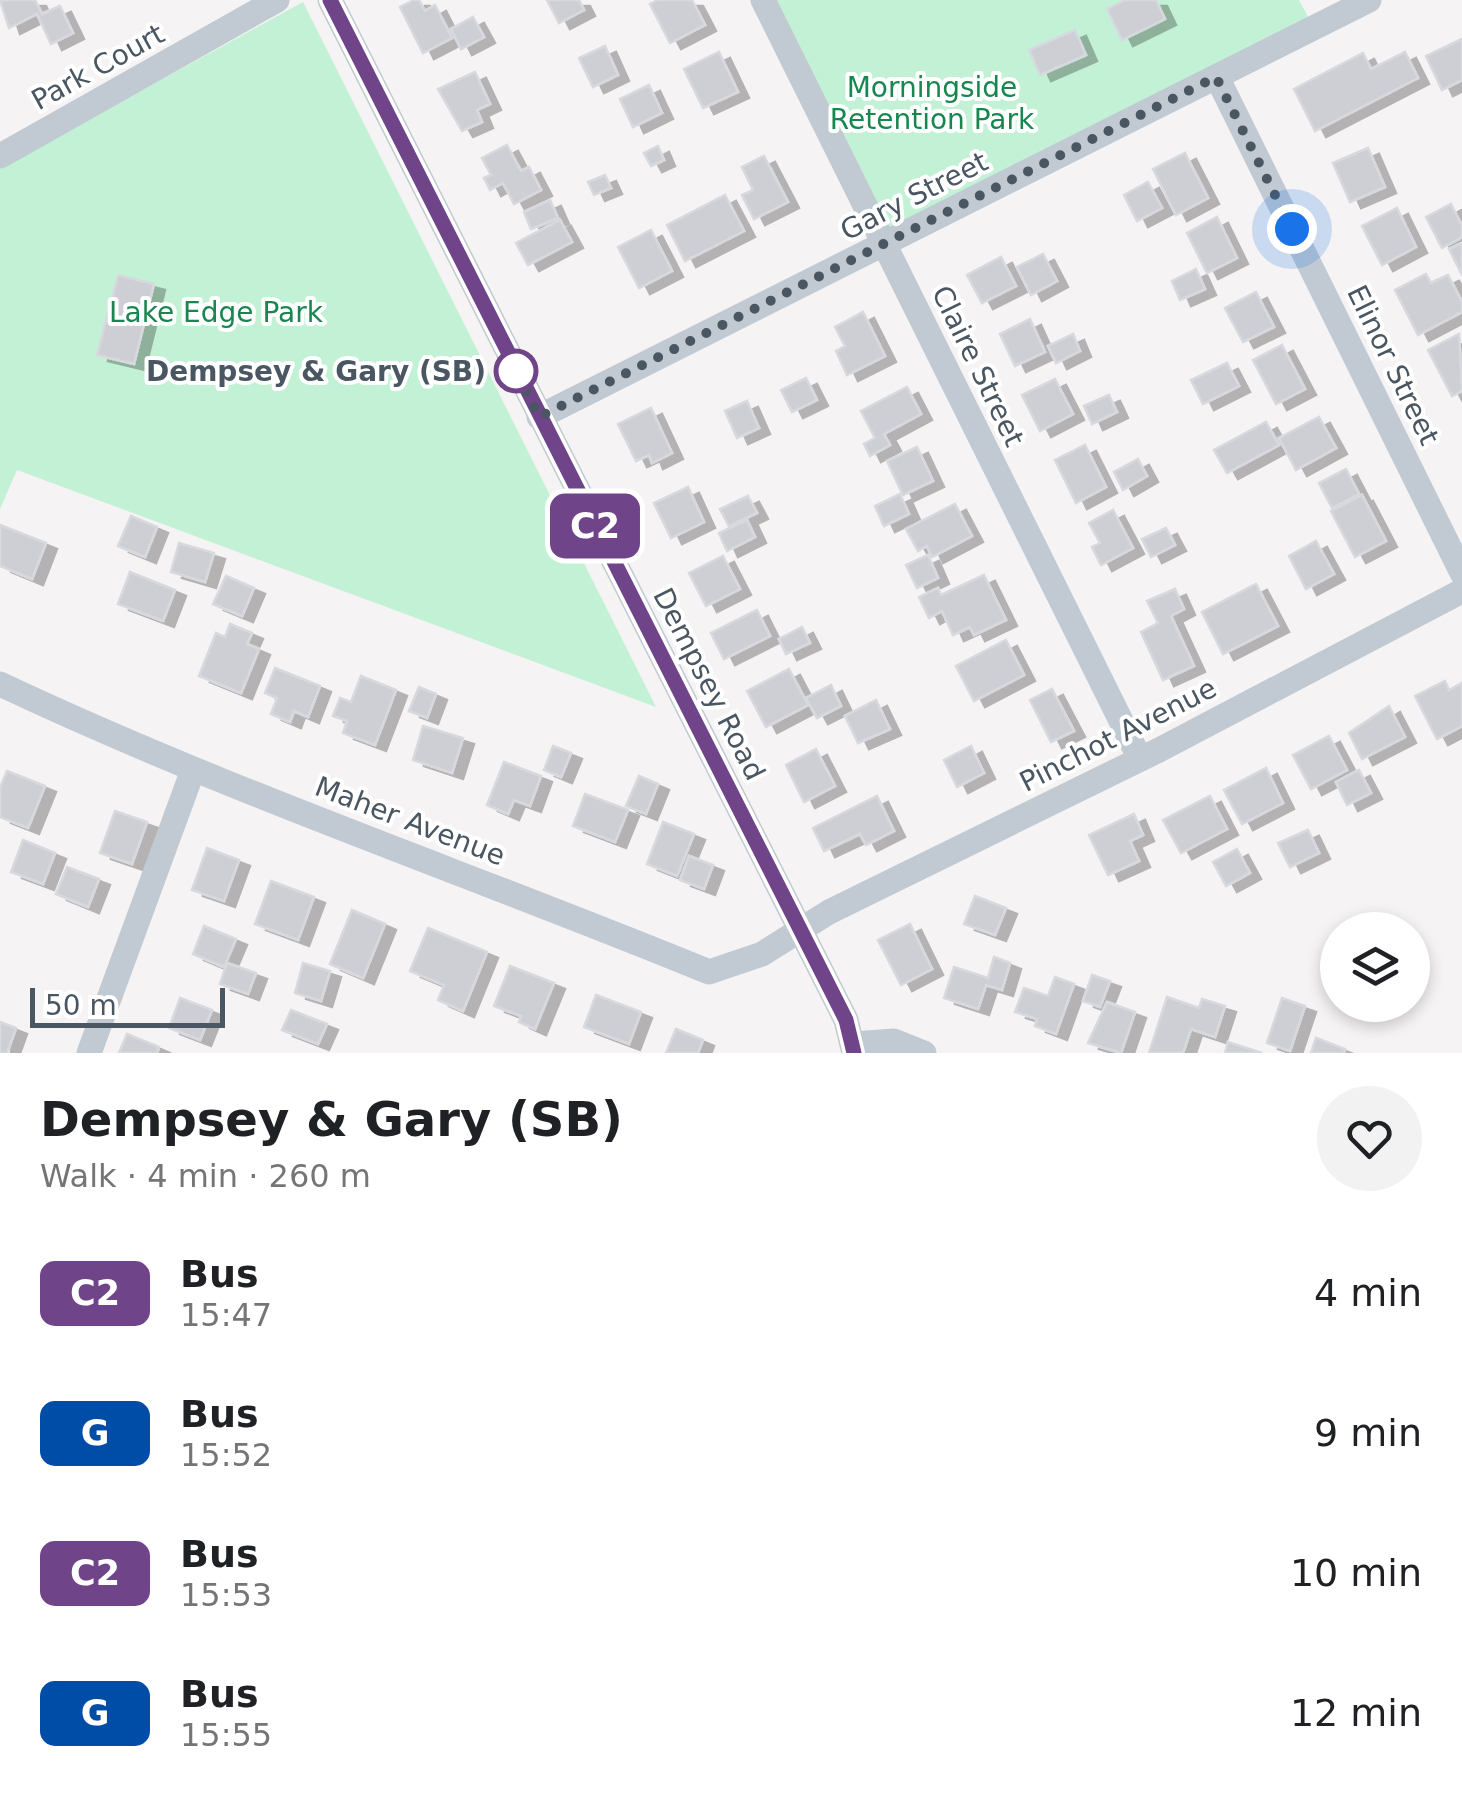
<!DOCTYPE html>
<meta charset="utf-8">
<style>
body{margin:0;font-family:"DejaVu Sans",sans-serif;background:#f2f2f2;color:#202124;height:100vh;display:flex;flex-direction:column;font-size:38px;white-space:nowrap}
*{box-sizing:border-box;margin:0}
p{font-size:32px;color:#757577}
.icon{flex:none;width:55px;height:55px;fill:none;stroke:currentColor;stroke-width:2;stroke-linecap:round;stroke-linejoin:round}
.map{position:relative;height:1053px;overflow:hidden}
.sheet{display:flex;flex-direction:column;background:#fff;flex:1}
.sheet>*{flex:none}
.badge{padding:0 20px;border-radius:15px;font-size:35px;line-height:65px}
.controls{position:absolute;left:1320px;top:912px;display:grid;gap:20px}
.controls a{display:grid;place-items:center;width:110px;height:110px;border-radius:50%;background:#fff;box-shadow:0 5px 15px #0003;font-size:50px}
.scale{position:absolute;left:30px;bottom:25px;width:195px;box-sizing:border-box;padding-left:10px;border:5px solid #4a5661;border-top:0;font-size:28px;line-height:35px;white-space:nowrap;color:#4a5661;-webkit-text-stroke:8px #fff;paint-order:stroke}
.you{position:absolute;width:50px;height:50px;margin:-25px;border:8px solid #fff;border-radius:50%;background:#1a73e8;box-shadow:0 0 0 15px #1a73e833}
.map>.badge{position:absolute;translate:-50% -50%;box-shadow:0 0 0 5px #fff}
.round{display:grid;place-items:center;flex:none;width:105px;height:105px;border-radius:52px;background:#f2f2f2}
.headline{display:flex;align-items:center;justify-content:space-between;height:170px;padding:0 40px}
h1{font-size:48px;font-weight:700;line-height:75px}
ul{padding:0;list-style:none}
li{display:flex;align-items:center;gap:30px;height:140px;padding:0 40px}
li div{flex:1}
li b{display:block;font-size:38px}
li em{font-style:normal}
li .badge{min-width:110px;font-weight:700;text-align:center}
.map>svg:first-child{display:block}
.green{fill:#c3f1d5}
.building{fill:#cdcfd5;stroke:#d7d9de;stroke-width:2.5;filter:url(#shadow)}
.lines{fill:none;stroke-linecap:round;stroke-linejoin:round}
.minor{stroke:#c1cad2;stroke-width:25}
.line-casing{stroke:#fff;stroke-width:22}
.line{stroke:#704489;stroke-width:15}
.walk{stroke:#4a5661;stroke-width:10;stroke-dasharray:0 18}
.stop-dot{fill:#fff;stroke:#704489;stroke-width:5}
.labels{text-anchor:middle;dominant-baseline:central;stroke-width:8;stroke-linejoin:round;paint-order:stroke}
.street-label{font-size:28px;fill:#4a5661;stroke:#fff}
.park-label{font-size:28px;fill:#17864f;stroke:#fff}
.stop-label{font-size:28px;font-weight:bold;fill:#4a5661;stroke:#fff;text-anchor:end}
</style>
<div class="map">
<svg width="1462" height="1053" viewBox="0 0 1462 1053">
<defs>
<filter id="shadow"><feDropShadow dx="11" dy="6" stdDeviation="0" flood-color="#0004"/></filter>
</defs>
<rect width="100%" height="100%" fill="#f5f3f3"/>
<g class="green">
<polygon points="763,0 1299,0 1314,28 884,244"/>
<polygon points="303,2 656,707 17,470 0,509 0,168"/>
</g>
<g class="building">
<polygon points="0,0 35,0 42,14 60,6 73,33 51,44 37,14 9,28"/>
<polygon points="414,0 419,0 425,11 435,5 452,38 423,53 400,7"/>
<polygon points="547,0 579,0 584,10 559,23"/>
<polygon points="658,0 692,0 705,25 670,43 650,4"/>
<polygon points="1125,0 1156,0 1165,19 1122,40 1107,9"/>
<polygon points="473,17 484,37 461,49 451,29"/>
<polygon points="1075,30 1086,55 1040,75 1029,50"/>
<polygon points="1462,39 1462,80 1442,90 1426,56"/>
<polygon points="605,46 618,75 593,87 579,58"/>
<polygon points="719,52 738,92 703,108 684,69"/>
<polygon points="1405,52 1418,78 1315,131 1294,89 1363,53 1371,69"/>
<polygon points="475,72 490,104 477,110 482,122 462,131 438,89"/>
<polygon points="649,85 662,113 633,127 620,99"/>
<polygon points="507,145 521,171 529,167 541,190 514,204 503,183 490,190 484,178 491,175 482,158"/>
<polygon points="658,146 664,160 651,166 644,153"/>
<polygon points="1368,148 1385,187 1350,202 1333,163"/>
<polygon points="1185,153 1208,198 1176,215 1153,169"/>
<polygon points="764,156 788,202 754,219 742,195 753,190 742,167"/>
<polygon points="605,175 611,188 594,195 588,182"/>
<polygon points="1148,182 1162,208 1137,221 1124,195"/>
<polygon points="725,195 744,231 685,261 667,225"/>
<polygon points="550,200 558,218 531,229 524,212"/>
<polygon points="1451,204 1462,226 1462,237 1442,248 1426,217"/>
<polygon points="1397,208 1416,247 1382,265 1362,226"/>
<polygon points="1217,217 1237,258 1207,273 1187,233"/>
<polygon points="560,220 572,242 528,265 516,243"/>
<polygon points="651,230 672,271 639,288 618,247"/>
<polygon points="1462,243 1462,275 1449,249"/>
<polygon points="1043,254 1057,281 1031,295 1017,267"/>
<polygon points="1001,257 1016,286 982,303 967,275"/>
<polygon points="1196,269 1205,289 1180,300 1172,281"/>
<polygon points="1426,274 1431,283 1448,275 1462,302 1462,312 1418,335 1395,290"/>
<polygon points="118,275 154,284 134,364 97,355"/>
<polygon points="1256,292 1274,327 1243,342 1225,308"/>
<polygon points="863,312 885,356 847,375 836,351 845,346 835,327"/>
<polygon points="1030,319 1045,352 1015,366 1000,334"/>
<polygon points="1073,334 1080,351 1056,363 1048,346"/>
<polygon points="1459,334 1462,391 1452,396 1428,350"/>
<polygon points="1282,345 1305,389 1276,404 1253,360"/>
<polygon points="1227,363 1239,386 1203,404 1191,380"/>
<polygon points="806,378 817,400 792,412 781,390"/>
<polygon points="1055,379 1073,414 1040,431 1022,395"/>
<polygon points="907,387 921,414 884,434 890,445 870,456 864,444 875,438 861,411"/>
<polygon points="1109,395 1117,412 1092,424 1084,406"/>
<polygon points="747,401 759,428 737,438 725,411"/>
<polygon points="651,408 672,453 652,463 649,455 636,461 618,424"/>
<polygon points="1319,417 1336,448 1296,470 1279,438"/>
<polygon points="1266,422 1279,445 1227,473 1214,450"/>
<polygon points="1085,445 1106,487 1076,503 1055,460"/>
<polygon points="917,447 933,481 903,495 887,461"/>
<polygon points="1138,459 1147,476 1123,490 1114,472"/>
<polygon points="1346,469 1359,494 1332,508 1319,483"/>
<polygon points="688,487 704,522 671,538 654,503"/>
<polygon points="900,494 909,514 884,526 875,506"/>
<polygon points="1362,495 1386,541 1355,557 1331,511"/>
<polygon points="748,496 757,513 729,526 720,509"/>
<polygon points="955,504 972,536 932,557 927,546 918,551 906,529"/>
<polygon points="1113,510 1133,548 1101,565 1092,547 1100,543 1089,523"/>
<polygon points="131,516 157,527 145,557 118,546"/>
<polygon points="747,520 755,537 727,551 719,533"/>
<polygon points="0,525 46,543 32,579 0,566"/>
<polygon points="1166,528 1175,545 1151,557 1142,539"/>
<polygon points="1316,541 1334,574 1306,589 1289,556"/>
<polygon points="179,543 214,553 205,582 171,572"/>
<polygon points="928,555 938,578 917,588 906,565"/>
<polygon points="723,556 740,589 706,606 689,573"/>
<polygon points="130,572 175,590 163,621 118,604"/>
<polygon points="984,575 1006,620 974,635 970,627 953,635 942,611 929,618 919,597 938,588 941,595"/>
<polygon points="226,576 254,588 242,616 213,604"/>
<polygon points="1256,584 1278,626 1223,654 1202,612"/>
<polygon points="1175,589 1184,609 1171,616 1194,666 1163,680 1141,632 1158,623 1147,601"/>
<polygon points="757,610 770,636 724,659 711,633"/>
<polygon points="230,624 252,633 247,644 259,649 241,693 199,676 216,633 225,637"/>
<polygon points="802,627 810,643 786,654 779,639"/>
<polygon points="1006,640 1024,675 974,701 956,666"/>
<polygon points="275,668 320,686 308,717 294,711 290,722 271,714 277,698 265,693"/>
<polygon points="789,669 808,705 766,727 747,691"/>
<polygon points="361,676 396,690 375,745 343,733 347,721 333,716 340,698 351,702"/>
<polygon points="1445,681 1449,690 1462,683 1462,726 1437,739 1415,696"/>
<polygon points="831,685 841,706 817,718 806,698"/>
<polygon points="419,687 436,694 427,718 409,711"/>
<polygon points="1052,689 1074,731 1051,742 1030,700"/>
<polygon points="876,700 890,729 858,743 845,716"/>
<polygon points="1389,706 1405,737 1362,759 1349,733"/>
<polygon points="423,726 463,738 452,773 413,760"/>
<polygon points="1329,736 1347,770 1311,789 1293,755"/>
<polygon points="553,746 571,753 561,777 544,770"/>
<polygon points="971,746 984,773 957,787 944,760"/>
<polygon points="816,749 835,786 804,802 786,765"/>
<polygon points="504,762 541,776 530,806 514,800 508,814 487,805"/>
<polygon points="1266,768 1283,803 1242,824 1224,790"/>
<polygon points="1359,770 1371,793 1347,805 1336,782"/>
<polygon points="7,771 45,786 28,828 0,817 0,788"/>
<polygon points="639,776 658,784 646,814 626,806"/>
<polygon points="585,794 628,810 615,842 573,826"/>
<polygon points="877,796 894,831 866,845 860,834 824,851 813,828"/>
<polygon points="1210,796 1227,829 1181,853 1163,820"/>
<polygon points="115,811 147,822 132,864 100,853"/>
<polygon points="1134,814 1143,835 1130,841 1139,861 1108,875 1089,835"/>
<polygon points="663,822 694,834 677,876 647,864"/>
<polygon points="1308,830 1319,853 1290,867 1278,843"/>
<polygon points="23,840 55,853 43,884 11,872"/>
<polygon points="207,848 239,860 224,901 192,890"/>
<polygon points="1237,849 1250,873 1226,886 1213,862"/>
<polygon points="689,856 713,865 704,889 680,880"/>
<polygon points="67,867 99,879 88,907 56,894"/>
<polygon points="271,881 314,897 298,940 255,924"/>
<polygon points="975,896 1006,908 995,935 964,924"/>
<polygon points="352,910 385,924 363,978 330,964"/>
<polygon points="910,924 932,969 901,985 878,940"/>
<polygon points="204,926 236,939 224,967 193,954"/>
<polygon points="428,928 487,952 463,1011 438,1000 444,985 410,971"/>
<polygon points="994,957 1010,963 1002,990 986,985 978,1009 944,998 954,967 988,978"/>
<polygon points="227,963 256,973 248,994 220,984"/>
<polygon points="303,963 330,971 321,1001 295,993"/>
<polygon points="510,966 554,983 535,1029 519,1022 521,1016 494,1006"/>
<polygon points="1092,975 1110,981 1100,1007 1083,1001"/>
<polygon points="1055,977 1074,984 1056,1034 1035,1026 1037,1019 1015,1012 1024,988 1048,996"/>
<polygon points="596,995 641,1012 629,1044 584,1027"/>
<polygon points="1167,997 1199,1008 1202,999 1225,1006 1215,1037 1191,1029 1183,1053 1149,1053"/>
<polygon points="180,998 212,1010 200,1040 169,1028"/>
<polygon points="1282,998 1305,1006 1290,1051 1267,1043"/>
<polygon points="1107,1002 1135,1012 1121,1053 1088,1043"/>
<polygon points="291,1010 327,1024 318,1044 282,1030"/>
<polygon points="0,1022 16,1028 7,1053 0,1053"/>
<polygon points="676,1029 703,1040 698,1053 666,1053"/>
<polygon points="127,1034 159,1047 157,1053 119,1053"/>
<polygon points="1316,1038 1345,1049 1344,1053 1311,1053"/>
<polygon points="1228,1042 1262,1053 1225,1053"/>
</g>
<g class="lines">
<g class="minor">
<polyline points="330,0 846,1020 854,1053"/>
<polyline points="763,0 1140,759"/>
<polyline points="1217,77 1462,573"/>
<polyline points="0,156 277,0"/>
<polyline points="539,417 1369,0"/>
<path d="M0 684C231 793 473 875 709 972L762 954 829 912 1159 750 1462 591"/>
<polyline points="854,1044 894,1041 924,1053"/>
<polyline points="89,1053 193,770"/>
</g>
</g>
<g class="lines">
<g class="line-casing">
<polyline id="line" points="330,0 846,1020 854,1053"/>
</g>
<use href="#line" class="line"/>
<polyline class="walk" points="516,371 509,357 539,417 1216,77 1292,229"/>
</g>
<circle class="stop-dot" cx="516" cy="371" r="20"/>
<g class="labels">
<g class="street-label">
<text transform="translate(98 67) rotate(-29)">Park Court</text>
<text transform="translate(914 196) rotate(-27)">Gary Street</text>
<text transform="translate(1393 365) rotate(64)">Elinor Street</text>
<text transform="translate(978 366) rotate(64)">Claire Street</text>
<text transform="translate(709 684) rotate(63)">Dempsey Road</text>
<text transform="translate(1118 735) rotate(-27)">Pinchot Avenue</text>
<text transform="translate(410 821) rotate(21)">Maher Avenue</text>
</g>
<g class="park-label">
<text x="932" y="87">Morningside<tspan x="932" dy="32">Retention Park</tspan></text>
<text x="216" y="312">Lake Edge Park</text>
</g>
<g class="stop-label">
<text x="486" y="371">Dempsey &amp; Gary (SB)</text>
</g>
</g>
</svg>
<div class="controls">
<a><svg class="icon" aria-label="layers" viewBox="0 0 24 24"><path d="M12 4l9 5-9 5-9-5zM3 14l9 5 9-5"/></svg></a>
</div>
<div class="scale">50 m</div>
<div class="you" style="left:1292px;top:229px"></div>
<b class="badge" style="left:595px;top:526px;background:#704489;color:#fff">C2</b>
</div>
<section class="sheet">
<div class="headline"><div><h1>Dempsey &amp; Gary (SB)</h1><p>Walk · 4 min · 260 m</p></div><a class="round"><svg class="icon" aria-label="heart" viewBox="0 0 24 24"><path d="M12 20l-8-8c-3-5 5-10 8-4 3-6 11-1 8 4z"/></svg></a></div>
<ul>
<li><span class="badge" style="background:#704489;color:#fff">C2</span><div><b>Bus</b><p>15:47</p></div><em>4 min</em></li>
<li><span class="badge" style="background:#004da8;color:#fff">G</span><div><b>Bus</b><p>15:52</p></div><em>9 min</em></li>
<li><span class="badge" style="background:#704489;color:#fff">C2</span><div><b>Bus</b><p>15:53</p></div><em>10 min</em></li>
<li><span class="badge" style="background:#004da8;color:#fff">G</span><div><b>Bus</b><p>15:55</p></div><em>12 min</em></li>
</ul>
</section>
